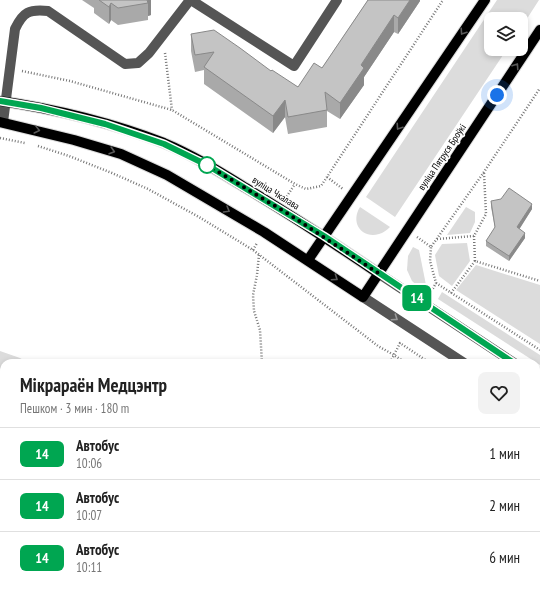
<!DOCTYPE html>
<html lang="ru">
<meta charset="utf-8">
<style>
body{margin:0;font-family:"PT Sans Narrow",sans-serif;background:#f2f2f2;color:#222;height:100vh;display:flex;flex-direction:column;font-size:15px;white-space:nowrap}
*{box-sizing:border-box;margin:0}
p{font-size:13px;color:#767676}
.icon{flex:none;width:22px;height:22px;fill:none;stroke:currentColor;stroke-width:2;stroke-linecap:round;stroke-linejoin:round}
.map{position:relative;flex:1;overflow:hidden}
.panel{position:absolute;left:0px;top:359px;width:540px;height:232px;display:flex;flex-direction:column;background:#fff;border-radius:12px 12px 0 0;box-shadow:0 2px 6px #0003}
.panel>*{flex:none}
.badge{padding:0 8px;border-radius:6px;font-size:14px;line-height:26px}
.fabs{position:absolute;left:484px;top:12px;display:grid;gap:8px}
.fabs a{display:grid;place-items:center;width:44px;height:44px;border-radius:8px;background:#fff;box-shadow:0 2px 6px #0003;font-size:20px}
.you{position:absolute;width:20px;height:20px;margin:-10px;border:3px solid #fff;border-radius:50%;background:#1a73e8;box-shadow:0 0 0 6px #1a73e833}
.map>.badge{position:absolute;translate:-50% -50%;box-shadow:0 0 0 2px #fff}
.round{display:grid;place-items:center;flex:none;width:42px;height:42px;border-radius:8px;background:#f2f2f2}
.head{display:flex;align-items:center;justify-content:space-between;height:68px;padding:0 20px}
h1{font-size:19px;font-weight:700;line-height:30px}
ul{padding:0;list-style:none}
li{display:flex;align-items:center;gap:12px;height:52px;padding:0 20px;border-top:1px solid #e0e0e0}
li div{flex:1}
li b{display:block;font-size:15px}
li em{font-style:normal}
li .badge{min-width:44px;font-weight:700;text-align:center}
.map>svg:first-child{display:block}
.green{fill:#dcdcdc}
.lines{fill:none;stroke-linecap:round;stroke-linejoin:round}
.stream{stroke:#a3a3a3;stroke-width:4.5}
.major-casing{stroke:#dbdbdb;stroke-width:12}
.path{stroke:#777;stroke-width:2.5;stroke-dasharray:1 2;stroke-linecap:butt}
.minor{stroke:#555;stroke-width:10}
.major{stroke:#000;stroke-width:10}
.rail-casing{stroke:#000;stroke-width:4.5}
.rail{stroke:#fff;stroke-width:3;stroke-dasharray:9;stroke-linecap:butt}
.wall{fill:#a9a9a9}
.shaded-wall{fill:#898989}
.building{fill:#c4c4c4;stroke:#898989}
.oneway{stroke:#595959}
.oneway2{stroke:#999}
.line-casing{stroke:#fff;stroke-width:9}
.line{stroke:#00a651;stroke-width:6}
.walk{stroke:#000;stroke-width:4;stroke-dasharray:0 7.2}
.stop-dot{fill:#fff;stroke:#00a651;stroke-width:2}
.labels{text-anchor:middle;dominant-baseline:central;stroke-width:3.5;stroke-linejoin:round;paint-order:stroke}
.street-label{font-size:10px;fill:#000;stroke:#fff}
</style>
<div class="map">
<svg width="540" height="591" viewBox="0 0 540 591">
<rect width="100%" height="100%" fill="#fff"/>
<g class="green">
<polygon points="497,0 539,0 521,28 521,19 491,19 491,49 507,49 395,217 366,197"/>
<path d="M360 207 390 227C387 230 383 233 379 234 362 239 350 223 360 207Z"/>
<polygon points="466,207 475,212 475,222 470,233 447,235"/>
<polygon points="467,243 470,261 452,286 439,276 435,255 442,244"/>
<polygon points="413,247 419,250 426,285 422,290 412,281 407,270 408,256"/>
<polygon points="476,265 540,285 540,344 456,290"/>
<polygon points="442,292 540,355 540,365 438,299"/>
<polygon points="0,351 20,358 28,363 4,363 4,418 0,416"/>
<polygon points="15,587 101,587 108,591 14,591"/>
<polygon points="270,587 348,587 356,591 278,591"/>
</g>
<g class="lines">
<polyline class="stream" points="0,433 4,434"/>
<g class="major-casing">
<g id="major">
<path d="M0 101C55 109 112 123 164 143 193 155 220 172 246 188 291 215 335 244 378 273"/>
<polyline points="0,122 74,140 121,154 167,175 264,232 363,297 540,30"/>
<polyline points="308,260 485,0"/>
</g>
</g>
<g class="path">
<polyline points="165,53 172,110"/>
<polyline points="22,71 70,81 172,110 295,184 306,189 321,186 327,177 443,0"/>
<polyline points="0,138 25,143"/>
<polyline points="38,146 69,156 112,173 148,189 199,217 253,250 378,346 394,355 390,363"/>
<polyline points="327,177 343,189"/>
<polyline points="285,199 295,184"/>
<polyline points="417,237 431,247 484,172 540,88"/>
<polyline points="437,239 474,236"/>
<polyline points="253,250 257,243"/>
<polyline points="259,255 257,275 253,295 254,311 260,330 262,363"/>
<polyline points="475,261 474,236 486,214 484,173"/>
<polyline points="436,283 540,350"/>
<polyline points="451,293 475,261 540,281"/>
<polyline points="430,294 436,283 430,261 431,247"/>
<polyline points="406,363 394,355 400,343 430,363"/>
<polyline points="536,430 540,434"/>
<polyline points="536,545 540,548"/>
</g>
<g class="minor">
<polyline points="191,0 294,66 337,0"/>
<path d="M3 122 15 29C23 12 29 9 48 11L125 64 138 63 149 53 190 0"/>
<polyline points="378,273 514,363"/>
<polyline points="363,297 464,363"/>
<polyline points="536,378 540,380"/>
<polyline points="536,409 540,411"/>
<polyline points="446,587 454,591"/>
</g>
<use href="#major" class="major"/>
<g class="rail-casing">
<g id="rail">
<polyline points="0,497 4,500"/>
<polyline points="0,506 4,508"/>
<polyline points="143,587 150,591"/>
<polyline points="159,587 166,591"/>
</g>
</g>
<use href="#rail" class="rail"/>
</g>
<g class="wall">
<polygon points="82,0 151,0 151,15 148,16 148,20 118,25 111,20 109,24 94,13 94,8"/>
<polygon points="368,0 420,0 420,1 398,34 394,32 364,77 364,85 340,119 327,111 327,127 288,134 285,117 273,133 204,84 204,70 195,72 191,51 191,34 271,71 298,87 322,68"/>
<polygon points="491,201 532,209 519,229 525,238 509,261 486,246 486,241 495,228 491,207"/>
<polygon points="377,587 441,587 441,588 446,591 385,591"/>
</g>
<g class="shaded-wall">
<polygon points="147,0 151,0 151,15 148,16 148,3"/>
<polygon points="410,0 420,0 420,1 398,34 398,18"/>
<polygon points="111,3 111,20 109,24 109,7"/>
<polygon points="394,15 394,32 364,77 364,85 340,119 340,103 361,65"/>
<polygon points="285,100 285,117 273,133 273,116"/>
<polygon points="532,204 532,209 517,233 517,227"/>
<polygon points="525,233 525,238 509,261 509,256"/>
</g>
<g class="building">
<polygon points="99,0 147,0 148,3 118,8 111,3 109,7"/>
<polygon points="368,0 410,0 398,18 394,15 361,65 364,68 340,103 325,92 327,110 288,117 285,100 273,116 204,67 214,52 195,55 191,34 214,30 240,48 271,71 272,70 298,87 314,63 322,68"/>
<polygon points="509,188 532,204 517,227 525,233 509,256 486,241 495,227 491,201 501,199"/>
<polygon points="383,587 441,587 441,588 446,591 391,591"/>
<polygon points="460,587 516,587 524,591 459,591 460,588"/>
</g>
<defs><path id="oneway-chevron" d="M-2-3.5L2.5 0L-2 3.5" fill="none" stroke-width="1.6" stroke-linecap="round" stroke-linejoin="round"/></defs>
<g class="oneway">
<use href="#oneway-chevron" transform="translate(463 32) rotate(124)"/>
<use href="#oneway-chevron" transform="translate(516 66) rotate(-56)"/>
<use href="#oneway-chevron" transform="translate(399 127) rotate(124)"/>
<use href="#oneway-chevron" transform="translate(37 130) rotate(14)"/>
<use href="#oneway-chevron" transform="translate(112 151) rotate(17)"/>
<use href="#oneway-chevron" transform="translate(227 210) rotate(30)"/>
<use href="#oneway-chevron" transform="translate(335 278) rotate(34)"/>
</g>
<use class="oneway2" href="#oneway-chevron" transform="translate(395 318) rotate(34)"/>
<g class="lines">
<g class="line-casing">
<polyline id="line" points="0,101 41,108 105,124 164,144 207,165 324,236 514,363"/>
</g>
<use href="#line" class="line"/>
<polyline class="walk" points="207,165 290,215 378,273 497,95"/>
</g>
<circle class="stop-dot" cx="207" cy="165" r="8"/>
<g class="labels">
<g class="street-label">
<text transform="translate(442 157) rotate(-56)">вуліца Пятруся Броўкі</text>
<text transform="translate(276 193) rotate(32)">вуліца Чкалава</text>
</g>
</g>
</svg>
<div class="fabs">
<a><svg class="icon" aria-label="layers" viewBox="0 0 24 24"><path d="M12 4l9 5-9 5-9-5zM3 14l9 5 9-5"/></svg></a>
</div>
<div class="you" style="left:497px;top:95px"></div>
<b class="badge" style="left:417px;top:298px;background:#00a651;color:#fff">14</b>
<section class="panel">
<div class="head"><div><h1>Мікрараён Медцэнтр</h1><p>Пешком · 3 мин · 180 m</p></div><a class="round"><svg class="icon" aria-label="heart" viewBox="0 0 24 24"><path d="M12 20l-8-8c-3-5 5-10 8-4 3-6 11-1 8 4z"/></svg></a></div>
<ul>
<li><span class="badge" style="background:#00a651;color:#fff">14</span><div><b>Автобус</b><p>10:06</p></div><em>1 мин</em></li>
<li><span class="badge" style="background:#00a651;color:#fff">14</span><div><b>Автобус</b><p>10:07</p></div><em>2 мин</em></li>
<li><span class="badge" style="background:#00a651;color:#fff">14</span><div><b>Автобус</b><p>10:11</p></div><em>6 мин</em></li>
</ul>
</section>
</div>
